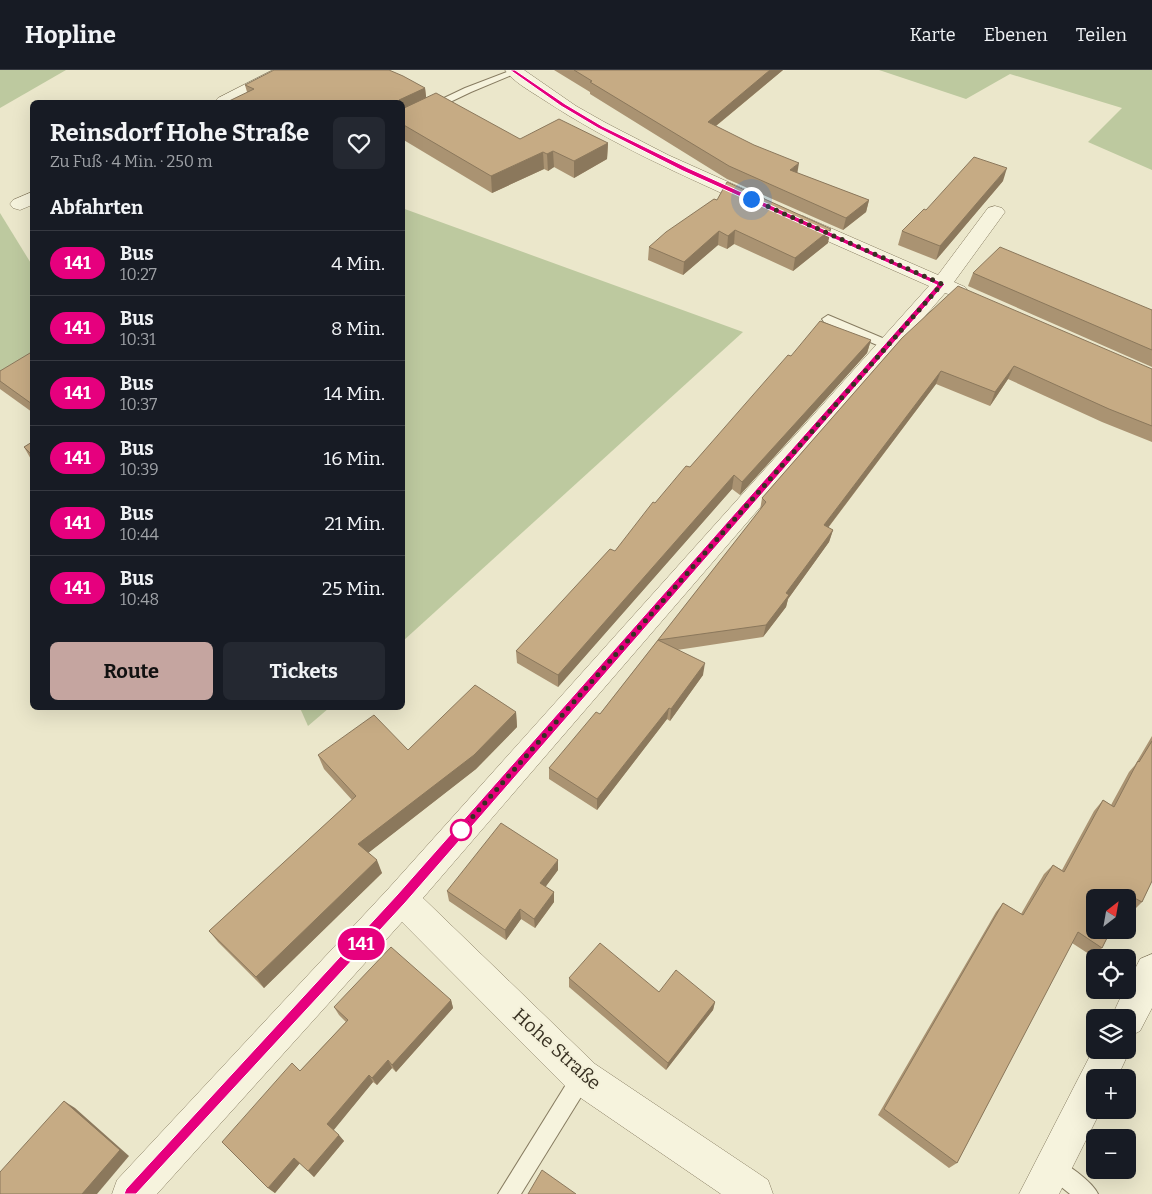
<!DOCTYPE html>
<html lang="de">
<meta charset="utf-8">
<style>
body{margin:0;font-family:Bitter,serif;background:#242831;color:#f1f3f6;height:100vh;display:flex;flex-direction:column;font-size:19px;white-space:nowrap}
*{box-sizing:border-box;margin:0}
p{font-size:16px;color:#9ea1a6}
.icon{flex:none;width:28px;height:28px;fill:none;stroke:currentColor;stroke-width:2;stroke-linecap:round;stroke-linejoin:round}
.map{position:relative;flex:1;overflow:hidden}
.drawer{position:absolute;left:30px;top:30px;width:375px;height:610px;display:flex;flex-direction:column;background:#171b24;border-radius:8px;box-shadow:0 5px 20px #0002}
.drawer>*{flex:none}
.badge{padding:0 10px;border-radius:16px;font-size:18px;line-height:32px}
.needle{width:32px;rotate:31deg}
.fabs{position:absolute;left:1086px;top:819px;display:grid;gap:10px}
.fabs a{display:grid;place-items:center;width:50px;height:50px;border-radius:8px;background:#171b24;box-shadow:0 5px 20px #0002;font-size:25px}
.you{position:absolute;width:25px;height:25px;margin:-12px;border:4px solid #fff;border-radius:50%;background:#1a73e8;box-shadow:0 0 0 8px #1a73e833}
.map>.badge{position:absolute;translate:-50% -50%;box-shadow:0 0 0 2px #fff}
h2{padding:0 20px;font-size:19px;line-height:45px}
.round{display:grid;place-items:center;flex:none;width:52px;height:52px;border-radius:8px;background:#242831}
.summary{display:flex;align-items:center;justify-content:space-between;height:85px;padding:0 20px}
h1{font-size:24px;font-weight:700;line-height:38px}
.action{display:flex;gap:10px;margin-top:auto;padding:10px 20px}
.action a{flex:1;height:58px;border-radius:8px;background:#c5a5a0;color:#111;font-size:20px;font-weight:700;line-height:58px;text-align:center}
.action a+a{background:#242831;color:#f1f3f6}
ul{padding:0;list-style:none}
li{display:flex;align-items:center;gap:15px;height:65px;padding:0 20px;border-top:1px solid #363941}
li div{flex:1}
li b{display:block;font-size:19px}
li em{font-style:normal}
li .badge{min-width:55px;font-weight:700;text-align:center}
header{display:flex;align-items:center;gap:30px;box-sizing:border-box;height:70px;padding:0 25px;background:#171b24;border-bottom:1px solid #363941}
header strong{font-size:24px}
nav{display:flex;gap:28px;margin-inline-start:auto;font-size:18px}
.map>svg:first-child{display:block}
.green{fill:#bdc99f}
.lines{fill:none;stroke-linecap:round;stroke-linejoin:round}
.service-casing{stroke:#867b60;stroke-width:2}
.minor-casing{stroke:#867b60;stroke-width:1}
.service{fill:#f6f3dd;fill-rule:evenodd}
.minor{fill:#f6f3dd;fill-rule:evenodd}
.wall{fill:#aa9372}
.shaded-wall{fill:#8b785c}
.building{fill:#c6ab84;stroke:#8b785c}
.line{fill:#e6007e;stroke:#fff}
.walk{stroke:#383122;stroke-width:5;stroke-dasharray:0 9}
.stop-dot{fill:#fff;stroke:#e6007e;stroke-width:2.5}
.labels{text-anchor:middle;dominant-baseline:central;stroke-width:4;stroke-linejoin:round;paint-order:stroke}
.near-street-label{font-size:19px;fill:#383122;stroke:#f3f0d9}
</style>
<header>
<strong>Hopline</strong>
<nav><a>Karte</a><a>Ebenen</a><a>Teilen</a></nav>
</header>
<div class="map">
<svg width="1152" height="1124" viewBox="0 0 1152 1124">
<rect width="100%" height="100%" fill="#ebe7cb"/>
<g class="green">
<polygon points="0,0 66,0 0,38"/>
<polygon points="879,0 1152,0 1152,100 1088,72 1122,38 1010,4 966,29"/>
<polygon points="402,138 743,262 403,571 402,571"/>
<polygon points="0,143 32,195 32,287 0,307"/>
<polygon points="300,638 329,638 308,656"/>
</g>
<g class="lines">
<g class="service-casing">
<g id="service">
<polygon points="512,0 518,0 519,2 471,22 402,55 402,48 465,18"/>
<polygon points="828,245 892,272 894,275 888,279 884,278 824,252 822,249"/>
<polygon points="582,997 589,1000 592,1007 589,1014 521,1124 498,1124 575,1000"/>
<path d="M1052 1087C1065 1092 1092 1111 1098 1124H1070L1045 1104 1042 1097 1045 1090Z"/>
</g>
</g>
<g class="minor-casing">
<g id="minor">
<polygon points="273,0 294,0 292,3 236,32 215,32 218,28"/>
<path d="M505 0H524L576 36 606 53 668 85 764 128 767 132 764 136 757 138 750 136C680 104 609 73 544 30 532 22 513 12 505 0Z"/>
<polygon points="32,122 32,135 20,140 13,138 10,134 13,130"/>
<polygon points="995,136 1002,138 1005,142 954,212 965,217 968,221 965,225 958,227 945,223 423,828 595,994 768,1110 773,1124 721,1124 569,1020 402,852 157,1124 112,1124 117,1110 389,818 929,216 789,154 786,150 789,146 796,144 803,146 938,205 988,138"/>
<polygon points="1152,884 1152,938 1140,961 1128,967 1128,948 1111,948 1124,920 1128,920 1128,913 1140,889"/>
<polygon points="1128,974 1130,980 1117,1008 1095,1008 1095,1040 1101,1040 1059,1124 1019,1124 1095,976 1095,980 1128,980"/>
</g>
</g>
<use href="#service" class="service"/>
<use href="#minor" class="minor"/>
</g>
<g class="wall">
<polygon points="554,0 783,0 716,56 797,103 869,130 866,142 843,160 727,109 590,24 590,22"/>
<polygon points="245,15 425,18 426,28 520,69 608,73 607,89 574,108 554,97 548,101 544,99 492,123 402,69 402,32 247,22"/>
<polygon points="1003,111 936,190 898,175 902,161 926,140"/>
<polygon points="714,129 828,173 793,201 734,174 727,179 718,175 683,205 648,190 649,177"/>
<polygon points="973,203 1152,240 1152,297 968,216"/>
<polygon points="902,268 1152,299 1152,372 1102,352 1008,309 990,336 936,314 828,458 833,460 829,472 788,529 786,537 763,567 677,580 703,605 670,651 667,649 597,740 549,709 549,698 600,644 760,440 762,428"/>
<polygon points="871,270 867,283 740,425 732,419 558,617 517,593 516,581 615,481 655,433 690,397 791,286"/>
<polygon points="32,285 32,342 0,319 0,301"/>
<polygon points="32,372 32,391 24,377"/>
<polygon points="516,642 517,657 476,699 368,783 382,803 264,918 218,872 209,861 352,730 324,699 318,685 408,680"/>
<polygon points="1152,666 1152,811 1142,832 1132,842 1128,839 1128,828 1102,878 1092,886 1072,873 957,1093 949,1098 878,1045 996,842 1003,833 1021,844 1044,804 1053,795 1062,800 1094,741 1103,730 1111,735 1129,702 1135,695"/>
<polygon points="558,800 545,817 554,822 554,832 535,858 521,849 506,870 449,831 447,821"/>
<polygon points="569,908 659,922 715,932 713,940 666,1000 569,917"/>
<polygon points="451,930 453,938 396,1002 392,998 377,1015 373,1012 333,1060 344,1071 314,1107 300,1093 275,1123 268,1118 300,1001 346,952 339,945 334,937"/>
</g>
<g class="shaded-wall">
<polygon points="770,0 783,0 706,64 708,52"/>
<polygon points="425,18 427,34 402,46 402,32 399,32 399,30"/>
<polygon points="608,73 607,89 574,108 574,91"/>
<polygon points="553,81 554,97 548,101 547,84"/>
<polygon points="543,82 544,99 492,123 491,106"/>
<polygon points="799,93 797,105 790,100"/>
<polygon points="1007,98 1003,111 936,190 940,176"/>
<polygon points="869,130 866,142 843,160 846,148"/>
<polygon points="831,159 828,173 793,201 795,188"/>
<polygon points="735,160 734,174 727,179 728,166"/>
<polygon points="719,161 718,175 683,205 684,192"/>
<polygon points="871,270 867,283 740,425 742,412"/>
<polygon points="1014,296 1008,309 990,336 995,322"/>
<polygon points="941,301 936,314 820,468 824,455"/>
<polygon points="734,405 732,419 558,617 558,605"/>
<polygon points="833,460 829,472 788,529 786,537 763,567 766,555 786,523"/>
<polygon points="705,593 703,605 670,651 671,639"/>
<polygon points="669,638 667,649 597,740 597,729"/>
<polygon points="516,642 517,657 476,699 363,787 358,774"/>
<polygon points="377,790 382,803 264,918 256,907"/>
<polygon points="558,790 558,800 541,823 540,813"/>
<polygon points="554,822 554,832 535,858 534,849"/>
<polygon points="520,839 521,849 506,870 505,860"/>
<polygon points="451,930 453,938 396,1002 392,995"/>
<polygon points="715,932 713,940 666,1000 668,993"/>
<polygon points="388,990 392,998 377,1015 372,1008"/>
<polygon points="369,1005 373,1012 333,1061 327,1054"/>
<polygon points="64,1031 75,1038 129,1086 97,1124 82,1124"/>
<polygon points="339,1065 344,1071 314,1107 308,1101"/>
<polygon points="294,1088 300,1093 275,1123 268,1118"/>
</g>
<g class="building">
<polygon points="274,0 389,0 403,6 425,18 399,30 399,32 227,32 254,19 245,15"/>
<polygon points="574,0 770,0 708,52 754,75 799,93 790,100 869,130 846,148 729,96 590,12 592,11"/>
<polygon points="436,23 520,69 559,49 608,73 574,91 553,81 547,84 543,82 491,106 402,54 402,39"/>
<polygon points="974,87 1007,98 940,176 902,161 924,139 926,140"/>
<polygon points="727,112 831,159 795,188 735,160 728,166 719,161 684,192 649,177 666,162 714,129 717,130"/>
<polygon points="1000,177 1152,240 1152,280 973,203"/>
<polygon points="958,216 1152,299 1152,356 1109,339 1014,296 995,322 941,301 824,455 833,460 786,523 789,525 766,555 658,570 766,432 762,428 902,268"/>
<polygon points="820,251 871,270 742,412 734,405 558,605 516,581 610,479 615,481 653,432 655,433 686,396 690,397 788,285 791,286"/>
<polygon points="30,283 32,285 32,334 0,311 0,301"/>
<polygon points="32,372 32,385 24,377"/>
<polygon points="658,570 705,593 671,639 669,638 597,729 549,698 596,642 600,644"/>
<polygon points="475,615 516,642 474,685 358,774 377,790 256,907 209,861 356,726 318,685 374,645 408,680"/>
<polygon points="1152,671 1152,811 1142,832 1129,825 1128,828 1095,828 1095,860 1111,860 1102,878 1078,862 957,1093 884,1039 1003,833 1023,845 1053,795 1064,802 1103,730 1114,737 1138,691 1139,692"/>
<polygon points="501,753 558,790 540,813 554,822 534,849 520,839 505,860 447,821"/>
<polygon points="600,873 659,922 676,900 715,932 668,993 569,908"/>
<polygon points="391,877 451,930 392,995 388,990 372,1008 369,1005 327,1054 339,1065 308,1101 294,1088 268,1118 222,1072 292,993 300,1001 348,950 334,937"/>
<polygon points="64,1031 120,1080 82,1124 0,1124 0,1102"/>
<polygon points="542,1100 576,1124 528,1124"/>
</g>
<polygon class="line" points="510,0 515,0 565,34 602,56 688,98 945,214 405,833 136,1124 124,1124 126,1119 397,825 937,215 683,101 598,58 561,36"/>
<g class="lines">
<polyline class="walk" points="461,760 942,214 751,129"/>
</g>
<circle class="stop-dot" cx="461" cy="760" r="10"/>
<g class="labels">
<g class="near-street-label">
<text transform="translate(557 979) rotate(42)">Hohe Straße</text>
</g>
</g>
</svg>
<div class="fabs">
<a><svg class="needle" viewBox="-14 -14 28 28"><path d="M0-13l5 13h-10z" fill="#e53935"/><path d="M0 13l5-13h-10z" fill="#9ea1a6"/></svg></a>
<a><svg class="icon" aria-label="locate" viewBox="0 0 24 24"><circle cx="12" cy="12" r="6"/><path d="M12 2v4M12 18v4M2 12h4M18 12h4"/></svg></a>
<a><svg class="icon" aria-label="layers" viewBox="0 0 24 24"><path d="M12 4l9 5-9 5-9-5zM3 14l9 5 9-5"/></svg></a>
<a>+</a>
<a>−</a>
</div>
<div class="you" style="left:751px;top:129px"></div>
<b class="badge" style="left:361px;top:874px;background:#e6007e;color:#fff">141</b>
<section class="drawer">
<div class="summary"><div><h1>Reinsdorf Hohe Straße</h1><p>Zu Fuß · 4 Min. · 250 m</p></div><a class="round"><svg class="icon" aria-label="heart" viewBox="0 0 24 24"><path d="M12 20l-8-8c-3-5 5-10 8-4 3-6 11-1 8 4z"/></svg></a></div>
<h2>Abfahrten</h2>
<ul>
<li><span class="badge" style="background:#e6007e;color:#fff">141</span><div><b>Bus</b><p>10:27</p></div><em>4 Min.</em></li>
<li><span class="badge" style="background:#e6007e;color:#fff">141</span><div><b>Bus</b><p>10:31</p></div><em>8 Min.</em></li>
<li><span class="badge" style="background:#e6007e;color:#fff">141</span><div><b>Bus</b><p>10:37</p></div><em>14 Min.</em></li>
<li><span class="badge" style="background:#e6007e;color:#fff">141</span><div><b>Bus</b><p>10:39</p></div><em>16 Min.</em></li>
<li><span class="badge" style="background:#e6007e;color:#fff">141</span><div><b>Bus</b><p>10:44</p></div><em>21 Min.</em></li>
<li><span class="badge" style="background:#e6007e;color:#fff">141</span><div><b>Bus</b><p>10:48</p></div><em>25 Min.</em></li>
</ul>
<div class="action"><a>Route</a><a>Tickets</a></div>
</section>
</div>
